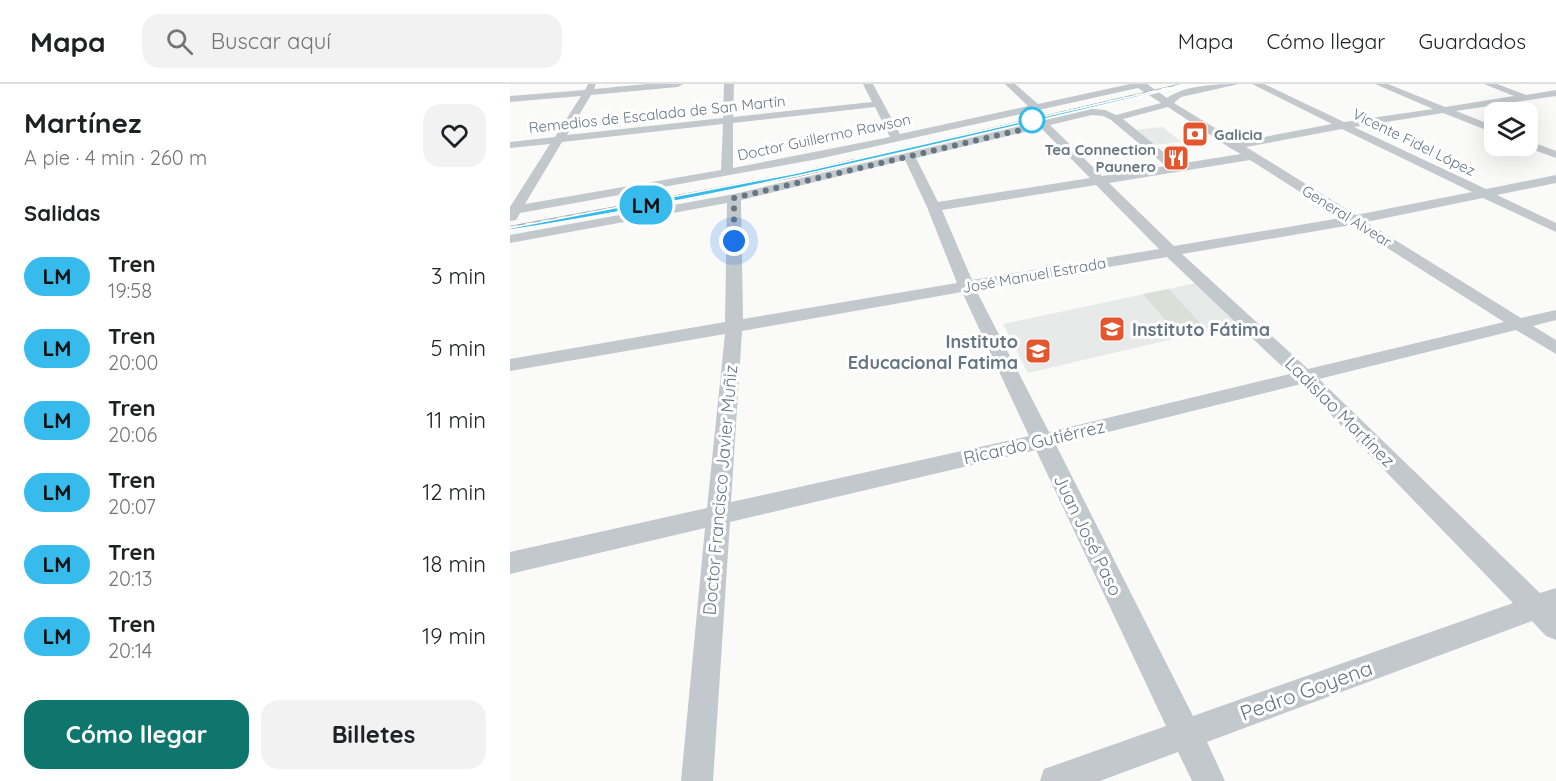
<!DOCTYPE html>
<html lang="es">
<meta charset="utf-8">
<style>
body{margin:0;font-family:Quicksand,sans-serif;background:#f2f2f2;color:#202124;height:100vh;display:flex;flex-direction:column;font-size:22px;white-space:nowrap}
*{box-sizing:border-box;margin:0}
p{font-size:20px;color:#757577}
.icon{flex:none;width:33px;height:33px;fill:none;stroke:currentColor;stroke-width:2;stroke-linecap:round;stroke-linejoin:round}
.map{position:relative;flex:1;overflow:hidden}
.sheet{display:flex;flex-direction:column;background:#fff;width:510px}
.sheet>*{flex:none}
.badge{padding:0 12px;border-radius:20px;font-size:21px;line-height:39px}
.buttons{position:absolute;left:974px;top:18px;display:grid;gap:12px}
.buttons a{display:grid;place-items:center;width:54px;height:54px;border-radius:12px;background:#fff;box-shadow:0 6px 24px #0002;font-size:30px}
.you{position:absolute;width:30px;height:30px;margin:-15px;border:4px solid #fff;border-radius:50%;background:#1a73e8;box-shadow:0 0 0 9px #1a73e833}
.map>.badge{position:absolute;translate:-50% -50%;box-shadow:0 0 0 3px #fff}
h2{padding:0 24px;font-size:22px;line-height:54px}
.round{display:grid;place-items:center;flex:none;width:63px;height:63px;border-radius:18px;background:#f2f2f2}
.summary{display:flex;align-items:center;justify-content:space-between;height:102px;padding:0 24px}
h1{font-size:28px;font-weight:700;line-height:45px}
.action{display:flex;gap:12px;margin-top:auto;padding:12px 24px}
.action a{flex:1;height:69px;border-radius:18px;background:#0f766e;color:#fff;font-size:24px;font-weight:700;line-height:69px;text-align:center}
.action a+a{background:#f2f2f2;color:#202124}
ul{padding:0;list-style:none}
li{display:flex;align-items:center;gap:18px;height:72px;padding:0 24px}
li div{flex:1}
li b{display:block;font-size:22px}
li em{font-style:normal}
li .badge{min-width:66px;font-weight:700;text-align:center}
header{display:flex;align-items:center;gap:36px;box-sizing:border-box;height:84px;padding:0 30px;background:#fff;border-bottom:2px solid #e0e0e0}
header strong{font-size:28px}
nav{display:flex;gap:33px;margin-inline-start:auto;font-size:21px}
.search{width:420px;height:54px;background:#f2f2f2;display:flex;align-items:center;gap:15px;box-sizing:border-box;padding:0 21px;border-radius:18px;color:#757577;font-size:22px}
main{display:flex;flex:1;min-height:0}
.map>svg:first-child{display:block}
.built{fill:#e8e9e9}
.green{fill:#dadfd7}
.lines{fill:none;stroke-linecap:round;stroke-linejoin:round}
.minor{fill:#c3c8cc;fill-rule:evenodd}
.rail-far1-casing{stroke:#a2aab0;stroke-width:3}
.rail-casing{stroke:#a2aab0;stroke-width:4.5}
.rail-far1{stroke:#fff;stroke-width:2;stroke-dasharray:7;stroke-linecap:butt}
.rail{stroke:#fff;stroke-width:3;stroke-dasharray:8;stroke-linecap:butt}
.line{fill:#37bbed;stroke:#fff;stroke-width:1.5}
.walk{stroke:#657683;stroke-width:6;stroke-dasharray:0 10.8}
.stop-dot{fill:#fff;stroke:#37bbed;stroke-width:3}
.labels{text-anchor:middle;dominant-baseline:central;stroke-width:6;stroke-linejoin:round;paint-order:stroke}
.far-street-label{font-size:15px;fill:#657683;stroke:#fff}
.far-poi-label{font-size:15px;font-weight:bold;fill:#657683;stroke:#fff;text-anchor:start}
.poi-label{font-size:18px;font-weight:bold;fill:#657683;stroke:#fff;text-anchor:start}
.street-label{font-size:18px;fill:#657683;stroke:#fff}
.near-street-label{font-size:21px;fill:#657683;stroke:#fff}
</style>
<header>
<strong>Mapa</strong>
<div class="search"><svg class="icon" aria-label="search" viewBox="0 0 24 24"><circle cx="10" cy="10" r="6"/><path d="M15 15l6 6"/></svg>Buscar aquí</div>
<nav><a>Mapa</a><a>Cómo llegar</a><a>Guardados</a></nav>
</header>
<main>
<section class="sheet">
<div class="summary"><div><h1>Martínez</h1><p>A pie · 4 min · 260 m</p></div><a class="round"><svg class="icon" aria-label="heart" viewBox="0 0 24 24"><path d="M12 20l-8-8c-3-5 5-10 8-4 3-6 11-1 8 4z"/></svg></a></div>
<h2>Salidas</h2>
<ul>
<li><span class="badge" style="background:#37bbed;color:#111">LM</span><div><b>Tren</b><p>19:58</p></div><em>3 min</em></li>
<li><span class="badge" style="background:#37bbed;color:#111">LM</span><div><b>Tren</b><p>20:00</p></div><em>5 min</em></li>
<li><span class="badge" style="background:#37bbed;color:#111">LM</span><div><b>Tren</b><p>20:06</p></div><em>11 min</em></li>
<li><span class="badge" style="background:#37bbed;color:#111">LM</span><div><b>Tren</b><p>20:07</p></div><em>12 min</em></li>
<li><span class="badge" style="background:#37bbed;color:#111">LM</span><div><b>Tren</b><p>20:13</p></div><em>18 min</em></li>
<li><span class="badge" style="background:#37bbed;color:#111">LM</span><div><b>Tren</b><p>20:14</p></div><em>19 min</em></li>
</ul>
<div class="action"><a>Cómo llegar</a><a>Billetes</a></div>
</section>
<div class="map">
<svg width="1046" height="697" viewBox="0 0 1046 697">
<rect width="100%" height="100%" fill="#fafaf8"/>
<g class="built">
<polygon points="652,43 672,58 644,61 625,46"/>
<polygon points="686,199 727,240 518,289 493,240"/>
</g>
<polygon class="green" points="659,205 697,247 670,253 633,210"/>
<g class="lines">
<g class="minor">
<path d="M78 0H86L84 5 137 0H173L168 3 81 11 57 51 213 34 214 0H224L223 33 362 18 353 0H363L390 50 518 22 495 0H505L528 20 620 0H637L657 14C675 1 707 0 729 0L671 13 664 19 728 58 822 40 742 0H754L834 38 923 25 865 0H878L935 23 1004 12 974 0H987L1016 11 1046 6V12L946 27 984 42V49L933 29 844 43 976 105 1046 91V99L987 111 1046 139V148L973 114 856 138 1011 234 1046 226V236L1023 242 1046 256V270L1006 246 809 295 1030 509 1046 504V556L1036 552 1022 537 697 658 715 697H682L668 668 590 697H530L534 685 656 642 526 366 220 438 203 697H171L195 444 0 490V468L197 424 215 250 0 287V275L215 238 217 119 0 159V151L224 110 582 25 595 26 606 31 651 19 628 4 308 75 10 129 6 136 0 137V123L40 60 0 64V58L45 53 71 12 0 18V12L75 6ZM365 23 380 53 223 84V39ZM658 23 720 64 731 70 668 80 613 35ZM582 31 593 32 601 36 656 82 592 92 540 41ZM213 40 211 86 15 120 52 58ZM531 44 580 94 428 118 406 74ZM832 45 962 108 846 131 736 63ZM395 76 417 123 447 199 233 235 231 116ZM740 76 831 134 664 162 599 99ZM586 101 649 165 462 196 432 126ZM841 141 994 238 798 285 672 170ZM657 173 780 290 539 348 466 206ZM452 208 519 352 221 418 232 247ZM791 300 1003 519 683 632 546 361Z"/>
<polygon points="1017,56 1046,67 1046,74 1013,62 1017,62"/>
</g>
<g class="rail-far1-casing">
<polyline id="rail-far1" points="338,79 675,0"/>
</g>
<g class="rail-casing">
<polyline id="rail" points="0,144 287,91 345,77"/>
</g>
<use href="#rail-far1" class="rail-far1"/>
<use href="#rail" class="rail"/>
</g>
<path class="line" d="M674 2C451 54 228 111 0 146V144L287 89 676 0Z"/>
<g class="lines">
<polyline class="walk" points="224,157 224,114 519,44 522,36"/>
</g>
<defs>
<g id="bank-square" transform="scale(1.35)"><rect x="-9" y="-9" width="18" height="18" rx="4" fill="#e4572e" stroke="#fff"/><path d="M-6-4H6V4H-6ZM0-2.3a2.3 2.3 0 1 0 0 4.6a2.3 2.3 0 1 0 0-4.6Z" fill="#fff"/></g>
<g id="restaurant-square" transform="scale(1.35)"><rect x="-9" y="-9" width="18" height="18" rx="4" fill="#e4572e" stroke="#fff"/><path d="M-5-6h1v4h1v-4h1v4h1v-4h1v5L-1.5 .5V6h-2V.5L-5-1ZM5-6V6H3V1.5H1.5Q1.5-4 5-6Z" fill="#fff"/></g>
<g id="school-square" transform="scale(1.35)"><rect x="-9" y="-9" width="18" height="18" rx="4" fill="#e4572e" stroke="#fff"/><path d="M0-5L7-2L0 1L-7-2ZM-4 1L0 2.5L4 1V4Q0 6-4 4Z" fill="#fff"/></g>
</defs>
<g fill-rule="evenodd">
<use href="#bank-square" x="685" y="50"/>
<use href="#restaurant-square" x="666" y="74"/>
<use href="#school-square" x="602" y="245"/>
<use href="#school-square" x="528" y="267"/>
</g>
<circle class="stop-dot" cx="522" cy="36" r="12"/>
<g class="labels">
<g class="far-street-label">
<text transform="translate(147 30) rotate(-6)">Remedios de Escalada de San Martín</text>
<text transform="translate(314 53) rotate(-12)">Doctor Guillermo Rawson</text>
<text transform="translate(904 58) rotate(26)">Vicente Fidel López</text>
<text transform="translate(837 132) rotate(32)">General Alvear</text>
<text transform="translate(524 191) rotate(-10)">José Manuel Estrada</text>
</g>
<g class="far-poi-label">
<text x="704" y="50">Galicia</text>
<text x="646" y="65" text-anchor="end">Tea Connection<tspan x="646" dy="17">Paunero</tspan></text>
</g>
<g class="poi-label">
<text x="622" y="245">Instituto Fátima</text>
<text x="508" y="257" text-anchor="end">Instituto<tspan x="508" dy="21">Educacional Fatima</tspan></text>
</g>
<g class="street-label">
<text transform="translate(830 328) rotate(45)">Ladislao Martínez</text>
<text transform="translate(524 358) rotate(-13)">Ricardo Gutiérrez</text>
<text transform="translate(210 406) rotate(-85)">Doctor Francisco Javier Muñiz</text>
<text transform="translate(578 451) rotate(64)">Juan José Paso</text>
</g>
<g class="near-street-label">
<text transform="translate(796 606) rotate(-20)">Pedro Goyena</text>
</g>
</g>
</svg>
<div class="buttons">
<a><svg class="icon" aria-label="layers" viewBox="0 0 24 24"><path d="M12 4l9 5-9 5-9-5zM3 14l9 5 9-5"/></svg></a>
</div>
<div class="you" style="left:224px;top:157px"></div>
<b class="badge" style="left:136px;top:121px;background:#37bbed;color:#111">LM</b>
</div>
</main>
